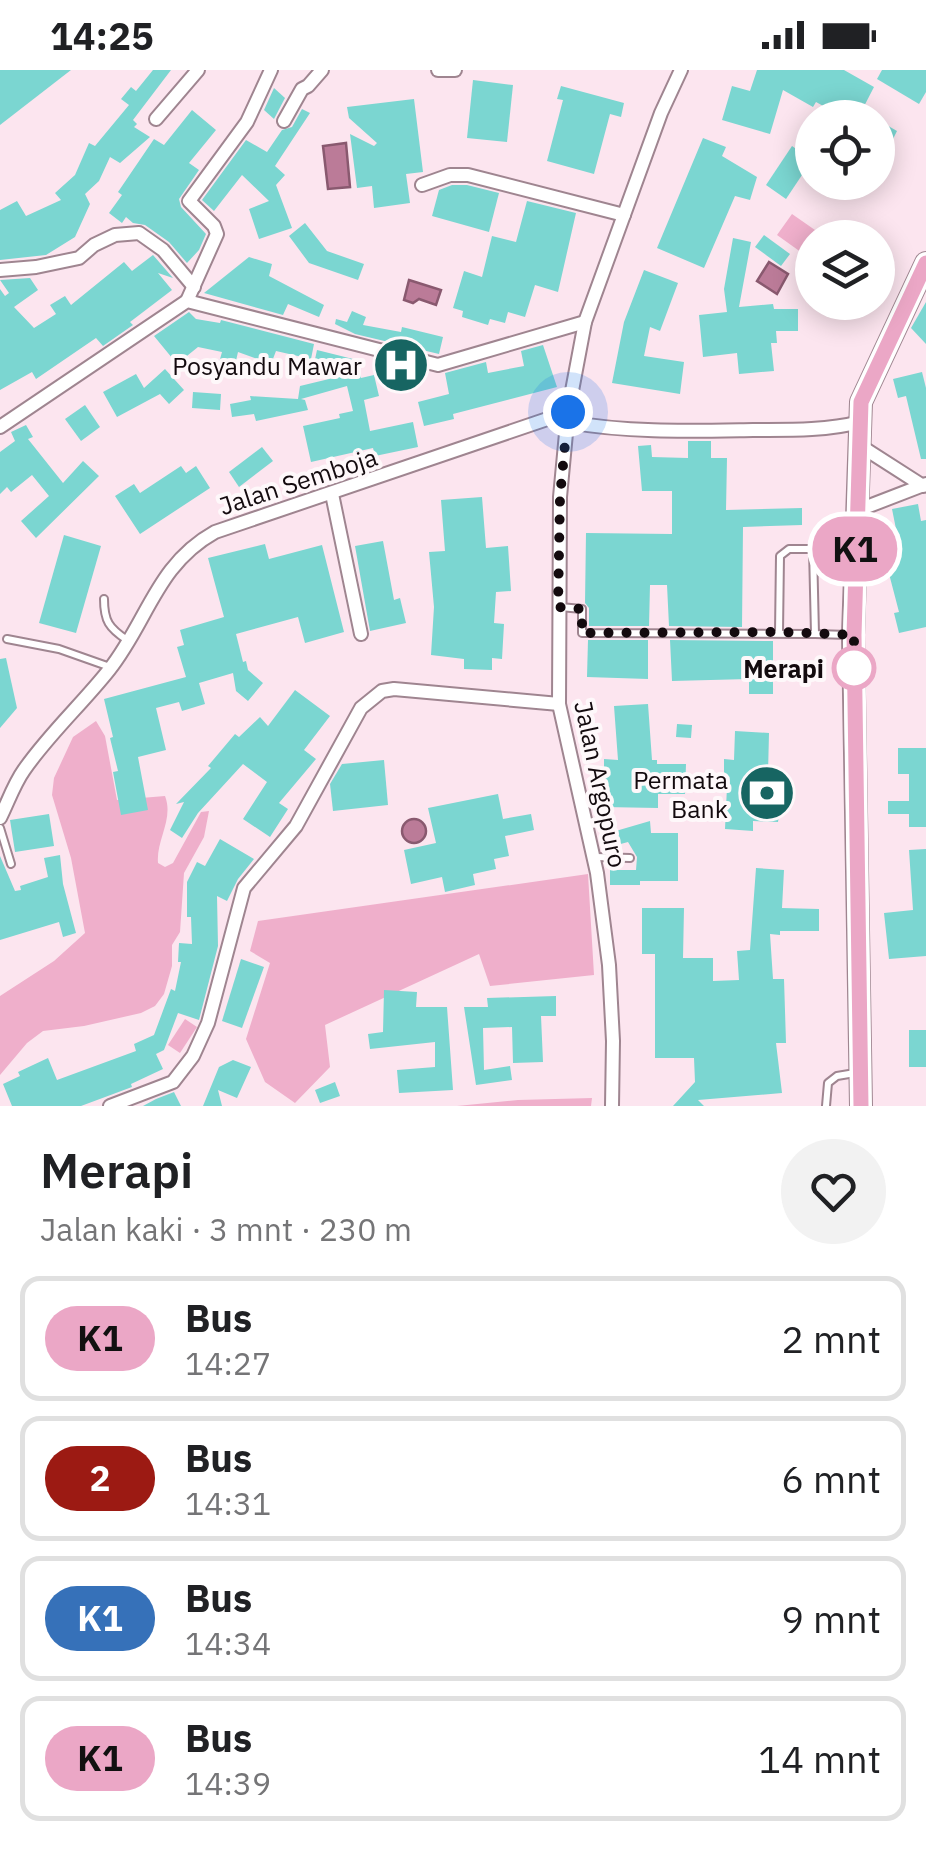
<!DOCTYPE html>
<html lang="id">
<meta charset="utf-8">
<style>
body{margin:0;font-family:"IBM Plex Sans",sans-serif;background:#f2f2f2;color:#202124;height:100vh;display:flex;flex-direction:column;font-size:38px;white-space:nowrap}
*{box-sizing:border-box;margin:0}
p{font-size:32px;color:#757577}
.icon{flex:none;width:55px;height:55px;fill:none;stroke:currentColor;stroke-width:2;stroke-linecap:round;stroke-linejoin:round}
.map{position:relative;height:1036px;overflow:hidden}
.drawer{display:flex;flex-direction:column;background:#fff;flex:1}
.drawer>*{flex:none}
.badge{padding:0 20px;border-radius:32px;font-size:35px;line-height:65px}
.buttons{position:absolute;left:795px;top:30px;display:grid;gap:20px}
.buttons a{display:grid;place-items:center;width:100px;height:100px;border-radius:50%;background:#fff;box-shadow:0 5px 25px #0003;font-size:50px}
.you{position:absolute;width:50px;height:50px;margin:-25px;border:8px solid #fff;border-radius:50%;background:#1a73e8;box-shadow:0 0 0 15px #1a73e833}
.map>.badge{position:absolute;translate:-50% -50%;box-shadow:0 0 0 5px #fff}
.round{display:grid;place-items:center;flex:none;width:105px;height:105px;border-radius:52px;background:#f2f2f2}
.overview{display:flex;align-items:center;justify-content:space-between;height:170px;padding:0 40px}
h1{font-size:48px;font-weight:600;line-height:75px}
ul{padding:0;list-style:none}
li{display:flex;align-items:center;gap:30px;height:125px;margin:0 20px 15px;padding:0 20px;border:5px solid #e0e0e0;border-radius:20px}
li div{flex:1}
li b{display:block;font-size:38px}
li em{font-style:normal}
li .badge{min-width:110px;font-weight:700;text-align:center}
.status{display:flex;justify-content:space-between;align-items:center;height:70px;padding:0 50px;background:#fff;direction:ltr}
.status svg{height:28px;fill:currentColor}
.map>svg:first-child{display:block}
.green{fill:#efafcb}
.water{fill:#bb7b98;stroke:#89596f;stroke-width:2.5}
.building{fill:#7bd6d1}
.lines{fill:none;stroke-linecap:round;stroke-linejoin:round}
.service-casing{stroke:#9f8590;stroke-width:10}
.minor-casing{stroke:#9f8590;stroke-width:16}
.trunk-casing{stroke:#9f8590;stroke-width:24}
.service{stroke:#fff;stroke-width:6}
.minor{stroke:#fff;stroke-width:12}
.trunk{stroke:#fff;stroke-width:20}
.line-casing{stroke:#fff;stroke-width:22}
.line{stroke:#eba7c6;stroke-width:15}
.walk{stroke:#130a0e;stroke-width:10;stroke-dasharray:0 18}
.stop-dot{fill:#fff;stroke:#eba7c6;stroke-width:5}
.labels{text-anchor:middle;dominant-baseline:central;stroke-width:8;stroke-linejoin:round;paint-order:stroke}
.poi-label{font-size:25px;fill:#130a0e;stroke:#fef8fa;text-anchor:end}
.street-label{font-size:25px;fill:#130a0e;stroke:#fef8fa}
.stop-label{font-size:25px;font-weight:bold;fill:#130a0e;stroke:#fef8fa;text-anchor:end}
</style>
<div class="status"><b>14:25</b><svg viewBox="0 0 49 12"><path d="M0 12V9h3v3zM5 12V6h3v6zM10 12V3h3v9zM15 12V0h3v12zM26 1h20v11H26zM47 4h2v5h-2z"/></svg></div>
<div class="map">
<svg width="926" height="1036" viewBox="0 0 926 1036">
<rect width="100%" height="100%" fill="#fce5ef"/>
<g class="green">
<polygon points="792,144 825,167 812,168 812,190 777,165"/>
<path d="M96 651 105 666 117 730 165 726C174 749 156 770 158 793L165 797 173 793 201 742 209 741 204 767 184 803 180 862 172 875V896L164 924 155 936 141 943 84 956 43 961 27 973 0 1005V926L54 891 85 863 71 788 52 725 54 708 73 667Z"/>
<polygon points="588,804 594,905 490,916 479,884 325,955 330,997 295,1033 265,1012 246,969 270,893 250,881 258,851"/>
<polygon points="185,949 197,957 180,983 168,975"/>
<polygon points="592,1028 591,1036 457,1036 518,1030"/>
</g>
<g class="water">
<polygon points="346,73 350,117 328,119 323,76"/>
<polygon points="769,192 788,204 777,224 757,211"/>
<polygon points="409,210 441,220 436,235 419,229 413,233 404,230"/>
<circle cx="414" cy="761" r="12"/>
</g>
<g class="building">
<polygon points="0,0 71,0 0,55"/>
<polygon points="153,0 171,0 133,50 137,54 134,57 150,67 120,93 110,87 99,111 85,124 90,134 75,167 46,185 0,190 0,140 17,131 26,146 61,130 55,123 75,105 89,73 95,76 129,35 121,29 131,17 136,21"/>
<polygon points="757,0 844,0 874,17 858,48 845,48 816,32 813,37 783,20 770,64 722,50 732,16 750,21"/>
<polygon points="882,0 926,0 926,22 919,34 877,9"/>
<polygon points="473,10 513,15 507,72 467,68"/>
<polygon points="561,16 624,33 621,47 610,44 594,104 547,91 563,30 557,29"/>
<polygon points="274,18 285,28 274,49 264,40"/>
<polygon points="414,29 423,102 406,104 410,133 374,138 372,116 357,118 350,64 374,76 377,73 349,48 347,37"/>
<polygon points="302,39 310,43 275,96 285,105 276,115 292,158 259,169 249,139 269,131 242,105 214,141 202,130 246,70 267,82 282,60 292,57"/>
<polygon points="192,40 216,60 189,93 199,100 179,129 181,137 206,164 199,180 187,193 169,172 145,155 133,153 126,147 122,153 109,143 122,125 118,122 154,69 164,75"/>
<polygon points="878,50 897,61 878,99"/>
<polygon points="703,68 726,77 722,86 757,107 750,130 735,126 704,198 657,178"/>
<polygon points="792,76 812,90 786,129 766,115"/>
<polygon points="452,115 467,115 499,123 489,162 432,146 439,120"/>
<polygon points="527,131 576,143 558,222 535,215 525,247 508,242 505,253 490,249 488,255 462,247 463,241 453,238 464,201 482,207 492,166 516,172"/>
<polygon points="305,153 327,181 364,194 358,210 309,193 289,166"/>
<polygon points="764,165 790,184 781,196 755,177"/>
<polygon points="733,168 751,172 739,237 773,234 774,239 798,239 798,261 776,261 777,273 771,273 774,301 739,304 737,283 703,287 699,245 727,242 724,219"/>
<polygon points="153,185 173,208 158,203 172,220 130,252 133,255 103,276 96,268 36,309 32,302 0,320 0,219 5,226 9,223 0,210 30,208 38,220 14,237 34,258 56,244 50,235 65,226 71,235 124,192 132,201"/>
<polygon points="249,187 272,194 269,206 324,235 319,247 288,234 283,245 204,223"/>
<polygon points="644,200 678,213 660,261 650,257 644,286 684,292 680,324 612,313 624,252"/>
<polygon points="926,232 926,274 911,258"/>
<polygon points="352,241 366,247 363,255 401,262 402,257 443,267 439,284 355,264 335,254 336,249 347,252"/>
<polygon points="189,242 196,249 220,253 221,250 314,274 311,289 276,281 271,294 238,282 233,304 217,300 222,282 198,277 177,294 154,266"/>
<polygon points="543,275 557,317 453,344 454,349 424,356 418,332 449,324 445,303 486,292 488,303 524,296 521,281"/>
<polygon points="317,280 357,290 361,308 374,305 379,326 364,330 370,361 413,352 418,377 375,386 373,378 311,392 303,356 340,348 339,344 353,341 347,316 301,329 305,330 308,340 256,351 254,344 232,347 230,334 251,330 250,326 298,329 300,316 354,303 314,294"/>
<polygon points="165,299 184,320 169,334 160,324 117,347 103,322 136,304 144,318"/>
<polygon points="922,302 926,318 926,389 921,389 906,326 898,328 893,309"/>
<polygon points="193,322 221,324 220,340 192,338"/>
<polygon points="85,335 100,357 81,371 65,349"/>
<polygon points="26,355 33,367 28,369 63,413 83,391 99,406 36,468 21,451 49,426 32,405 11,422 7,417 0,424 0,382 15,371 11,362"/>
<polygon points="688,371 711,371 711,388 727,388 726,440 802,438 802,455 743,457 742,557 669,556 667,515 650,515 649,556 589,556 589,538 585,533 586,463 672,464 672,421 642,421 638,376 651,375 652,387 688,388"/>
<polygon points="262,377 273,391 239,417 229,402"/>
<polygon points="181,396 186,403 196,396 210,418 140,464 115,426 134,414 140,423"/>
<polygon points="482,427 486,478 508,476 511,521 496,522 494,553 504,554 502,589 492,588 492,600 464,599 464,589 431,585 434,537 429,482 445,481 441,430"/>
<polygon points="918,434 921,451 926,450 926,557 899,563 894,543 899,542 887,496 896,494 889,471 898,469 892,439"/>
<polygon points="64,465 101,476 76,563 39,553"/>
<polygon points="383,471 394,530 400,528 406,553 370,561 355,476"/>
<polygon points="265,474 269,489 322,475 344,562 305,573 298,547 236,564 243,592 246,591 248,600 263,613 248,631 236,621 233,603 199,613 205,634 182,641 179,632 156,638 166,680 138,687 148,740 121,745 113,702 118,701 110,668 113,667 104,629 186,607 177,577 184,575 180,560 224,547 208,488"/>
<polygon points="588,570 648,570 648,609 587,607"/>
<polygon points="670,570 773,571 773,624 749,624 749,609 672,611"/>
<polygon points="6,588 17,638 0,658 0,589"/>
<polygon points="295,620 330,646 304,680 316,689 279,733 288,739 270,767 243,749 267,712 243,694 198,743 182,768 170,760 184,732 176,734 211,698 208,696 235,664 239,667 260,647 268,656"/>
<polygon points="648,634 652,690 657,690 657,694 686,694 685,724 658,724 658,738 604,737 604,689 618,690 614,636"/>
<polygon points="677,654 692,655 691,668 676,667"/>
<polygon points="735,661 769,663 768,704 778,705 784,711 778,752 753,751 753,761 725,759 727,717 717,716 718,703 724,703 724,689 734,690"/>
<polygon points="898,678 926,678 926,757 909,757 909,744 888,744 888,731 909,731 909,704 898,704"/>
<polygon points="384,690 388,735 333,741 330,714 342,694"/>
<polygon points="498,724 503,749 531,744 534,760 505,766 509,786 494,789 496,799 473,804 475,815 445,822 442,807 411,814 404,780 436,773 428,738"/>
<polygon points="49,744 54,776 15,782 10,750"/>
<polygon points="650,751 651,763 678,763 678,811 640,811 640,815 610,815 610,800 636,800 637,787 628,772 606,778 602,765"/>
<polygon points="220,769 254,789 238,809 227,831 217,826 218,876 199,950 178,943 164,980 156,984 163,999 131,1014 132,1017 81,1036 12,1036 3,1014 20,1006 18,1002 48,988 57,1010 136,981 134,974 154,965 171,919 175,921 181,892 178,892 179,873 192,874 191,847 187,847 187,812 197,792 205,796"/>
<polygon points="926,779 926,886 889,889 884,843 913,840 909,780"/>
<polygon points="60,785 63,814 76,863 63,867 59,852 0,870 0,786 15,821 21,820 20,816 48,807 44,788"/>
<polygon points="756,798 784,800 782,838 819,839 819,861 780,861 780,865 770,864 773,909 784,909 786,973 776,973 782,1023 698,1030 704,1036 673,1036 695,1012 694,988 655,988 655,884 642,884 642,838 684,838 683,888 713,888 713,911 739,910 737,881 750,880"/>
<polygon points="241,889 264,897 242,958 222,951"/>
<polygon points="384,920 417,922 416,937 447,937 453,1020 399,1023 397,1000 435,997 435,972 370,979 368,964 383,962"/>
<polygon points="556,926 556,946 541,946 543,992 513,993 512,957 483,958 484,1000 510,996 512,1010 476,1015 464,937 488,937 487,928"/>
<rect x="909" y="960" width="17" height="37"/>
<polygon points="233,990 251,997 237,1028 218,1020 222,1036 203,1036 219,997"/>
<polygon points="335,1012 340,1026 320,1033 315,1020"/>
<polygon points="174,1022 181,1036 143,1036 156,1029"/>
</g>
<g class="lines">
<g class="service-casing">
<g id="service">
<path d="M104 529C104 551 109 558 127 570"/>
<polyline points="560,537 582,539 582,563 815,564"/>
<polyline points="779,562 780,486 789,479 813,479"/>
<polyline points="849,565 815,564 813,479 850,456"/>
<polyline points="7,569 59,579 110,597"/>
<polyline points="0,758 11,794"/>
<polyline points="596,787 630,788"/>
<polyline points="826,1036 828,1013 837,1006 855,1003"/>
</g>
</g>
<g class="minor-casing">
<g id="minor">
<polyline points="438,0 455,0"/>
<polyline points="156,49 198,0"/>
<polyline points="284,51 302,19 308,16 322,0"/>
<polyline points="422,115 450,105 468,105 624,145"/>
<polyline points="0,200 36,197 79,188 94,175 115,165 139,163 163,180 194,217"/>
<polyline points="187,231 217,164 214,156 189,131 247,52 271,0"/>
<path d="M568 352C629 363 691 361 753 360 788 360 826 361 860 352"/>
<polyline points="0,357 187,231 438,295 585,252"/>
<polyline points="859,375 923,416"/>
<polyline points="332,424 361,564"/>
<polyline points="856,441 926,414"/>
<path d="M0 748C8 732 14 714 24 700 49 664 82 634 109 600 148 551 156 495 215 462L568 342"/>
<polyline points="110,1036 173,1012 193,986 208,953 244,818 296,756 361,638 382,621 394,619 559,634"/>
<polyline points="612,1036 613,971 609,895 597,803 559,634 560,427 568,342 585,252 661,43 681,0"/>
</g>
</g>
<g class="trunk-casing">
<polyline id="trunk" points="861,1036 853,565 861,332 926,193"/>
</g>
<use href="#service" class="service"/>
<use href="#minor" class="minor"/>
<use href="#trunk" class="trunk"/>
</g>
<g class="lines">
<g class="line-casing">
<polyline id="line" points="861,1036 854,565 861,332 926,193"/>
</g>
<use href="#line" class="line"/>
<polyline class="walk" points="568,342 560,427 558,537 582,539 582,563 780,562 854,565 854,598"/>
</g>
<defs>
<g id="hospital-disc" transform="scale(2.875)"><circle r="9.5" fill="#176562" stroke="#fef8fa"/><path d="M-5-5h3v3.5h4V-5h3V5h-3V1.5h-4V5h-3Z" fill="#fff"/></g>
<g id="bank-disc" transform="scale(2.875)"><circle r="9.5" fill="#176562" stroke="#fef8fa"/><path d="M-6-4H6V4H-6ZM0-2.3a2.3 2.3 0 1 0 0 4.6a2.3 2.3 0 1 0 0-4.6Z" fill="#fff"/></g>
</defs>
<g fill-rule="evenodd">
<use href="#hospital-disc" x="401" y="295"/>
<use href="#bank-disc" x="767" y="723"/>
</g>
<circle class="stop-dot" cx="854" cy="598" r="20"/>
<g class="labels">
<g class="poi-label">
<text x="362" y="295">Posyandu Mawar</text>
<text x="728" y="709">Permata<tspan x="728" dy="29">Bank</tspan></text>
</g>
<g class="street-label">
<text transform="translate(298 411) rotate(-18)">Jalan Semboja</text>
<text transform="translate(601 714) rotate(78)">Jalan Argopuro</text>
</g>
<g class="stop-label">
<text x="824" y="598">Merapi</text>
</g>
</g>
</svg>
<div class="buttons">
<a><svg class="icon" aria-label="locate" viewBox="0 0 24 24"><circle cx="12" cy="12" r="6"/><path d="M12 2v4M12 18v4M2 12h4M18 12h4"/></svg></a>
<a><svg class="icon" aria-label="layers" viewBox="0 0 24 24"><path d="M12 4l9 5-9 5-9-5zM3 14l9 5 9-5"/></svg></a>
</div>
<div class="you" style="left:568px;top:342px"></div>
<b class="badge" style="left:855px;top:479px;background:#eba7c6;color:#111">K1</b>
</div>
<section class="drawer">
<div class="overview"><div><h1>Merapi</h1><p>Jalan kaki · 3 mnt · 230 m</p></div><a class="round"><svg class="icon" aria-label="heart" viewBox="0 0 24 24"><path d="M12 20l-8-8c-3-5 5-10 8-4 3-6 11-1 8 4z"/></svg></a></div>
<ul>
<li><span class="badge" style="background:#eba7c6;color:#111">K1</span><div><b>Bus</b><p>14:27</p></div><em>2 mnt</em></li>
<li><span class="badge" style="background:#9c1a13;color:#fff">2</span><div><b>Bus</b><p>14:31</p></div><em>6 mnt</em></li>
<li><span class="badge" style="background:#3671b9;color:#fff">K1</span><div><b>Bus</b><p>14:34</p></div><em>9 mnt</em></li>
<li><span class="badge" style="background:#eba7c6;color:#111">K1</span><div><b>Bus</b><p>14:39</p></div><em>14 mnt</em></li>
</ul>
</section>
